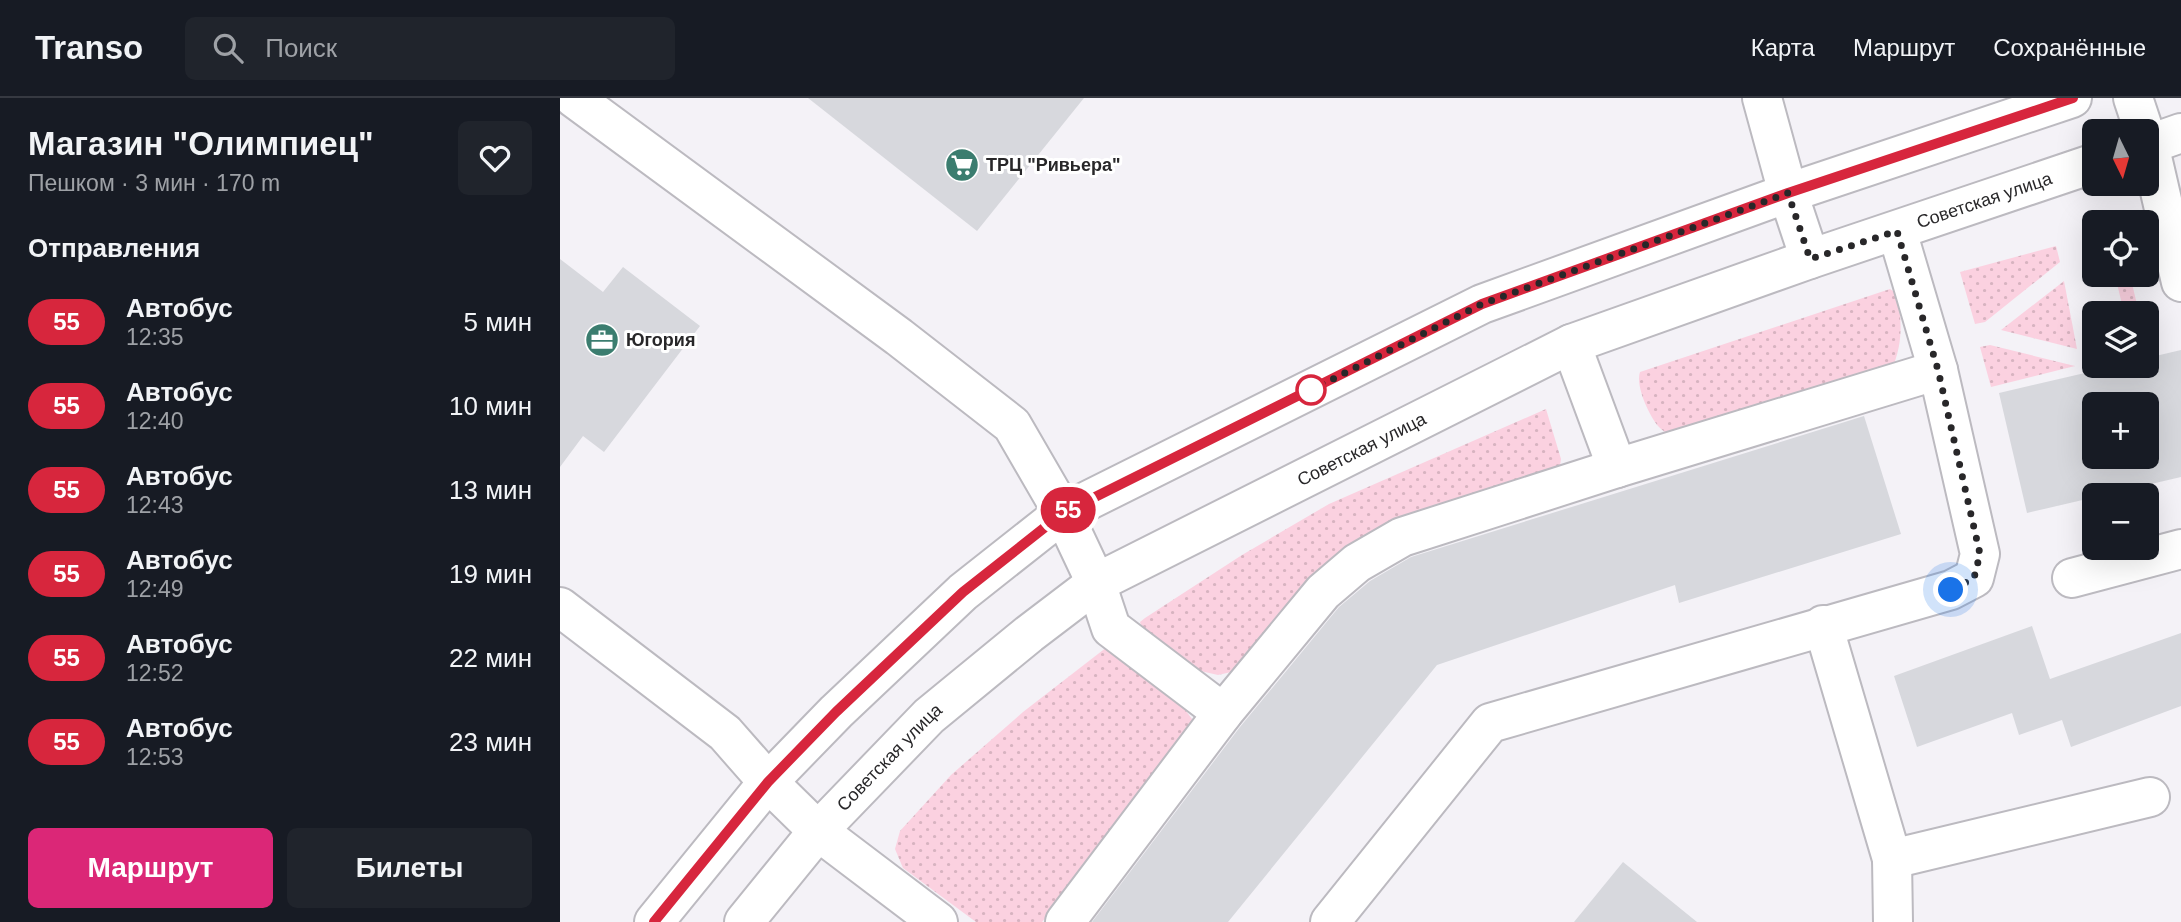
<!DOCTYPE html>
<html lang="ru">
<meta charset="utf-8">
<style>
body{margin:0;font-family:Arial,sans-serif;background:#20242c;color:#f1f3f6;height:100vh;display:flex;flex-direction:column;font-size:26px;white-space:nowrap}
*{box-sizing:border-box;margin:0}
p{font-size:23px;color:#9ea1a6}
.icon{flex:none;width:38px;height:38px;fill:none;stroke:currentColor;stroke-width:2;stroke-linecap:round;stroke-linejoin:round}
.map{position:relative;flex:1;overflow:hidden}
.sheet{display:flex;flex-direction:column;background:#171b24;width:560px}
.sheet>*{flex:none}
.badge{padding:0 14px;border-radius:23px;font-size:24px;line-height:46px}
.needle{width:46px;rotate:175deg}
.buttons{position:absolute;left:1522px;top:21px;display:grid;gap:14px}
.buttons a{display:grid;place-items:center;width:77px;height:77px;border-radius:10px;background:#171b24;box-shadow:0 7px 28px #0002;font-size:35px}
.you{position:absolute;width:35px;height:35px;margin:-18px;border:5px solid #fff;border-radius:50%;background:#1a73e8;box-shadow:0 0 0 10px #1a73e833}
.map>.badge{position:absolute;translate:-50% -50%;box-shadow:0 0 0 4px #fff}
h2{padding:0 28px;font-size:26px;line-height:63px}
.round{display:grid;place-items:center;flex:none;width:74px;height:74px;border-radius:10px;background:#20242c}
.summary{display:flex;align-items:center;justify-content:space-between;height:119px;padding:0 28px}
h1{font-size:33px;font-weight:800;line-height:52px}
.primary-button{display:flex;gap:14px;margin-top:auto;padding:14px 28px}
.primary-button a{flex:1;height:80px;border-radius:10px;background:#db2777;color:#fff;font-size:28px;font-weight:800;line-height:80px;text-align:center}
.primary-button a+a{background:#20242c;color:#f1f3f6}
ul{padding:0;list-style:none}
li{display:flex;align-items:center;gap:21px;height:84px;padding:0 28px}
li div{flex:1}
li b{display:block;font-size:26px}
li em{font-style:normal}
li .badge{min-width:77px;font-weight:700;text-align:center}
header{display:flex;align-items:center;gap:42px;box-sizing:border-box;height:98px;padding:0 35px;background:#171b24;border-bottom:2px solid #363941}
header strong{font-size:33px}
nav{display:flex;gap:38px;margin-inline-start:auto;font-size:24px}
.search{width:490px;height:63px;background:#20242c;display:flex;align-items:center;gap:18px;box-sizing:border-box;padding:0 24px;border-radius:10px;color:#9ea1a6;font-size:26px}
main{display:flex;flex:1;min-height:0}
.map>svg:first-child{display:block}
.grass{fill:url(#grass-dots)}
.building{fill:#d7d8dd;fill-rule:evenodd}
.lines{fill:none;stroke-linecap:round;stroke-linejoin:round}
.minor-casing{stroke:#bcbac0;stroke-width:42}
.major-casing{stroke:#bcbac0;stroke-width:42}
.minor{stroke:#fff;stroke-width:38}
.major{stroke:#fff;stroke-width:38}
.line-casing{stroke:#fff;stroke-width:16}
.line{stroke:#d7263d;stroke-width:10}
.walk{stroke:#282729;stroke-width:7;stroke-dasharray:0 12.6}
.stop-dot{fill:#fff;stroke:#d7263d;stroke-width:3.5}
.labels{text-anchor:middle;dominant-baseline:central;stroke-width:6;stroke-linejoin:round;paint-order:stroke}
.poi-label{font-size:18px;font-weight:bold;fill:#282729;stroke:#fff;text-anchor:start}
.street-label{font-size:18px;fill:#282729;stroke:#fff}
</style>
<header>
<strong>Transo</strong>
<div class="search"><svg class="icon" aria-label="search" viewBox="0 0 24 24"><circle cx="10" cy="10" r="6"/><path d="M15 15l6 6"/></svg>Поиск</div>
<nav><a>Карта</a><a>Маршрут</a><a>Сохранённые</a></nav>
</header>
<main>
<section class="sheet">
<div class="summary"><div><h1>Магазин &quot;Олимпиец&quot;</h1><p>Пешком · 3 мин · 170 m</p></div><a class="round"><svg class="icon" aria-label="heart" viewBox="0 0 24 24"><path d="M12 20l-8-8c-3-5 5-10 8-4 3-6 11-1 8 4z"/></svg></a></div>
<h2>Отправления</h2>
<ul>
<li><span class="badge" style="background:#d7263d;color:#fff">55</span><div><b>Автобус</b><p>12:35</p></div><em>5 мин</em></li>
<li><span class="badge" style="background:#d7263d;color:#fff">55</span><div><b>Автобус</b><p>12:40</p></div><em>10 мин</em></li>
<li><span class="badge" style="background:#d7263d;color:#fff">55</span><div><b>Автобус</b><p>12:43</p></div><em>13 мин</em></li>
<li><span class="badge" style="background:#d7263d;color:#fff">55</span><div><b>Автобус</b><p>12:49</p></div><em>19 мин</em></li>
<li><span class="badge" style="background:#d7263d;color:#fff">55</span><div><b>Автобус</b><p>12:52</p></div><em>22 мин</em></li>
<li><span class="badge" style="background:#d7263d;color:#fff">55</span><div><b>Автобус</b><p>12:53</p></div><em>23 мин</em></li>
</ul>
<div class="primary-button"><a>Маршрут</a><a>Билеты</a></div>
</section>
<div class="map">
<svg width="1621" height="824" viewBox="0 0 1621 824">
<defs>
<pattern id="grass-dots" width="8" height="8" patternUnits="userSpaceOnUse" patternTransform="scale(1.75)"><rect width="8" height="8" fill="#fbd1e0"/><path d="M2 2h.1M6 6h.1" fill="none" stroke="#d7b3c0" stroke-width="1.8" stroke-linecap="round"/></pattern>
</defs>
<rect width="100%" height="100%" fill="#f4f2f7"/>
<g class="grass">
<polygon points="1496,148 1500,164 1425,224 1415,226 1400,174"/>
<polygon points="1555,177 1570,177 1579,215 1564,215"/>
<polygon points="1504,183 1517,251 1441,232"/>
<path d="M1330 191 1337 196C1342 223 1343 245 1332 271L1119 341C1113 338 1105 335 1100 330 1090 320 1075 288 1080 274Z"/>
<polygon points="1430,247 1515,268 1431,289 1420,249"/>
<polygon points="986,311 1001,361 999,375 782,454 680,572 658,577 636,572 582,530 580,524 585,520 682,457 769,406"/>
<polygon points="547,549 620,605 632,621 630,641 482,824 416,824 343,770 335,751 340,733 391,677 463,614"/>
</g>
<g class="building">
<polygon points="248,0 524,0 417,133"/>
<polygon points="0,161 43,194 63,169 140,228 44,354 23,338 0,369"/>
<path d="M1621 252V379L1467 415 1439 295 1555 268H1587V260ZM1535 306H1587V359H1535Z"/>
<polygon points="1304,318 1341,436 1119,505 1115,487 877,567 668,824 532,824 680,629 779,509 810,483 851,459"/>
<polygon points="1472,528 1490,581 1621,535 1621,608 1511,649 1502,622 1459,637 1452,615 1357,649 1334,578"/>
<polygon points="1063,764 1137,824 1014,824"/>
</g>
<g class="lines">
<g class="minor-casing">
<g id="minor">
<polyline points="14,0 339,239 452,327 503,415 536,485 551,530 663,615"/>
<polyline points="1202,0 1228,95 1250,161"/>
<polyline points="1589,46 1621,184"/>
<polyline points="1011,246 1057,370"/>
<polyline points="1512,480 1621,451"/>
<polyline points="0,509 165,635 208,684"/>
<polyline points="1263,527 1332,761 1590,699"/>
<polyline points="258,733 378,824"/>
<polyline points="1332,761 1333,824"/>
<polyline points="505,824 663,615 763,494 797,465 842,439 1057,370 1378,272"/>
<polyline points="770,824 930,625 1391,492 1414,480 1420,456 1378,272 1337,133"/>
</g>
</g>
<g class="major-casing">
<g id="major">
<polyline points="1573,0 1584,33"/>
<polyline points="1587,47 1621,35"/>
<polyline points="208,684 258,733"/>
<polyline points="94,824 208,684 276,614 403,494 503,415 922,206 1228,95 1512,0"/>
<path id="s1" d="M184 824 258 733 369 618 469 536 536 485 1011 246 1250 161 1535 65"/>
</g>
</g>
<use href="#minor" class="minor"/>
<use href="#major" class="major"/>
</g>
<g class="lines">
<g class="line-casing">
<polyline id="line" points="94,824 208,684 276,614 403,494 503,415 922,206 1228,95 1513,0"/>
</g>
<use href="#line" class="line"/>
<polyline class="walk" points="751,292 922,206 1228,95 1250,161 1337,133 1378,272 1420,456 1414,480 1391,492"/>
</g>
<defs>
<g id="supermarket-disc" transform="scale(1.75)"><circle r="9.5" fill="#3b7d6f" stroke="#fff"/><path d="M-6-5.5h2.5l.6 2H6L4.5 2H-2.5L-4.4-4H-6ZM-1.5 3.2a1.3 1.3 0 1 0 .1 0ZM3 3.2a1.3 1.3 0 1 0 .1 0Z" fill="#fff"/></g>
<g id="office-disc" transform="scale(1.75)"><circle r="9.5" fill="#3b7d6f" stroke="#fff"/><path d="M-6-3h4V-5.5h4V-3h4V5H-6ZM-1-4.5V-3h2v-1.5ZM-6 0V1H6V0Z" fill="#fff"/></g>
</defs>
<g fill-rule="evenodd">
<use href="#supermarket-disc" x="402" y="67"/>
<use href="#office-disc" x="42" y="242"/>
</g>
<circle class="stop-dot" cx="751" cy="292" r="14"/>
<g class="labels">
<g class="poi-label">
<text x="426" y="67">ТРЦ "Ривьера"</text>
<text x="66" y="242">Югория</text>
</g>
<g class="street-label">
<text stroke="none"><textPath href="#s1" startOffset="1460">Советская улица</textPath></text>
<text stroke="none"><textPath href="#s1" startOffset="788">Советская улица</textPath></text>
<text stroke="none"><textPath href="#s1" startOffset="220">Советская улица</textPath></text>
</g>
</g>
</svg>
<div class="buttons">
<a><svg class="needle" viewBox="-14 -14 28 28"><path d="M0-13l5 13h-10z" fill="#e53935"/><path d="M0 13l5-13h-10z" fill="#9ea1a6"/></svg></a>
<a><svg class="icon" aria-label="locate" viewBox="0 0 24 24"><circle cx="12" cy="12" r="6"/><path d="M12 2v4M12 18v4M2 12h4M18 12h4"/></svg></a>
<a><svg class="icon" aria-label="layers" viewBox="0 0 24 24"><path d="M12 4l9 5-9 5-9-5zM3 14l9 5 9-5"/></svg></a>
<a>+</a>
<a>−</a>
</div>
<div class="you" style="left:1391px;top:492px"></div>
<b class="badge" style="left:508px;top:412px;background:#d7263d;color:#fff">55</b>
</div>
</main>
